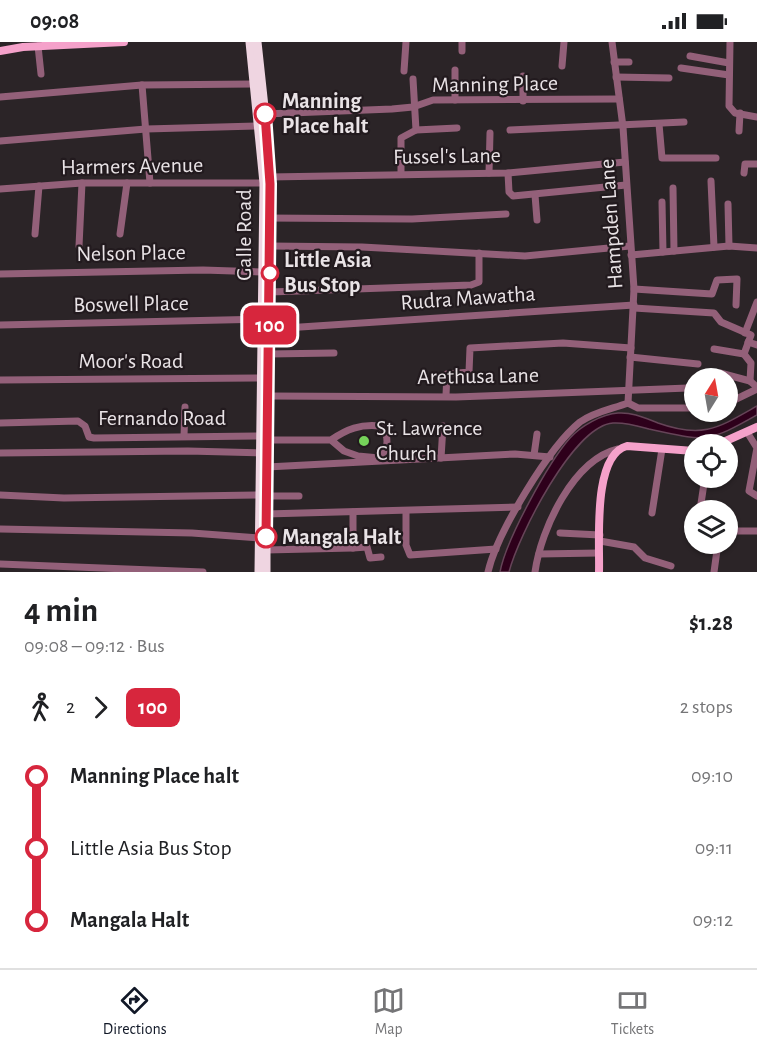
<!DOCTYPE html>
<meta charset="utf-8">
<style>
body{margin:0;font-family:"Alegreya Sans",sans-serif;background:#f2f2f2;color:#202124;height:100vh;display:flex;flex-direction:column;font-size:22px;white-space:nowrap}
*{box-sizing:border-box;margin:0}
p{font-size:20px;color:#757577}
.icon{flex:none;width:33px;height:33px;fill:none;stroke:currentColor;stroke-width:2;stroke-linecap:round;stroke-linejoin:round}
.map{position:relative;height:530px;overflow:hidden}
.side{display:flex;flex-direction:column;background:#fff;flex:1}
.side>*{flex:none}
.badge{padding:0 12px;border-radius:9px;font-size:21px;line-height:39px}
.needle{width:39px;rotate:11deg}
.controls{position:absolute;left:684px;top:326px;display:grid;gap:12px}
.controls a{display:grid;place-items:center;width:54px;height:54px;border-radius:50%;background:#fff;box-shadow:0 2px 4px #0004;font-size:30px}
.map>.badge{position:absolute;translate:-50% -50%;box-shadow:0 0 0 3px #fff}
.legs{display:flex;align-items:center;gap:9px;height:66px;padding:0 24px;font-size:20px}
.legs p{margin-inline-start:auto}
.overview{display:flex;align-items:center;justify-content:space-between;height:102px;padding:0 24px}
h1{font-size:33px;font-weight:700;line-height:45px}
ul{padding:0 24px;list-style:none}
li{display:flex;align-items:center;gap:21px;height:72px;font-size:22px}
li i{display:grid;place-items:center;width:9px;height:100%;margin:0 8px;background:currentColor}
li i::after{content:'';width:15px;height:15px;margin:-8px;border:4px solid;border-radius:50%;background:#fff}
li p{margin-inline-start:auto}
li:first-child i{background:linear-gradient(#0000 50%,currentColor 0)}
li:last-child i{background:linear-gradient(currentColor 50%,#0000 0)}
.status{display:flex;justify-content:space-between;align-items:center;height:42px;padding:0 30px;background:#fff;direction:ltr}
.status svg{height:16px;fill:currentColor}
.tabs{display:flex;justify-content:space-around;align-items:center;height:84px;border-top:2px solid #e0e0e0;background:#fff;font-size:16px;color:#757577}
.tabs a{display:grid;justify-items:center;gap:3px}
.tabs .active{color:#111827}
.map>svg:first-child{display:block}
.water{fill:#2e001b;stroke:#664458;stroke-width:1.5}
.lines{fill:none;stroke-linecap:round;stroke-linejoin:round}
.minor{stroke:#936079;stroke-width:7}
.major{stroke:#f5a1ca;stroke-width:8}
.highway{stroke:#efd5e1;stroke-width:9}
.line-1-casing{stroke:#fff;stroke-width:14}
.line-1{stroke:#d7263d;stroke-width:9}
.stop-1-dot{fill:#fff;stroke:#d7263d;stroke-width:3}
.poi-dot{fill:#76d25a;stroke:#221a1e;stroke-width:2}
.labels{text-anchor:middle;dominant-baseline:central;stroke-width:4.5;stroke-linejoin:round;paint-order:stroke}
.street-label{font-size:22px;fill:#e9e3e6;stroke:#221a1e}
.stop-label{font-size:22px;font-weight:bold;fill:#e9e3e6;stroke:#221a1e;text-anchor:start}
.poi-label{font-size:22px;fill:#e9e3e6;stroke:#221a1e;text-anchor:start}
</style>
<div class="status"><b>09:08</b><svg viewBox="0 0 49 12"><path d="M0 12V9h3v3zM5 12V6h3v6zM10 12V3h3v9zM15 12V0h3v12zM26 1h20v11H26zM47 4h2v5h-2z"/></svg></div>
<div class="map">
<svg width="757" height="530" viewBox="0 0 757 530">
<rect width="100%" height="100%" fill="#2b2427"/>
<path class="water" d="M757 364V373C706 402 705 399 649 387 638 384 625 380 613 381 573 384 518 495 509 530H500C506 498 548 421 570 396 581 384 602 372 618 371 633 370 645 376 658 381 703 397 718 386 757 364Z"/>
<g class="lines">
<g class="minor">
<polyline points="462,0 462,9"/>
<polyline points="612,0 623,85 634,247 628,361"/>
<polyline points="730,0 729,64 735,71 757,75"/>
<polyline points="38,4 41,32"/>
<polyline points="690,14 729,21"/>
<polyline points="614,20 629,20"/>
<polyline points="562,24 564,0"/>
<polyline points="681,26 729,33"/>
<polyline points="404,29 406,0"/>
<polyline points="523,34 523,59"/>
<polyline points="616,35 669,36"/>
<polyline points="142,43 150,141"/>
<polyline points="0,55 142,43 254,42"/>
<polyline points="455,58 455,28"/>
<polyline points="265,72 392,67 413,65 433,58 619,57"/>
<polyline points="659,82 662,116 716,116"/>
<polyline points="416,88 457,86"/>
<polyline points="510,88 684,80"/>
<polyline points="739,89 740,71"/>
<polyline points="0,99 146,87 260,84"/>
<polyline points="489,131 490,91"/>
<polyline points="508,131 509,150 513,154 626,143"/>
<polyline points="744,131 745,122 757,122"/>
<polyline points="401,132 401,96 416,88 413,37"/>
<polyline points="269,135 508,131 625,120"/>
<polyline points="711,139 714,205"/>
<polyline points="673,146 674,209"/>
<polyline points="0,147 82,141 264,141"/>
<polyline points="535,153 537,178"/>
<polyline points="662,160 663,210"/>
<polyline points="728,162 729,204"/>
<polyline points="264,176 412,177 506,172"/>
<polyline points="35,192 39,144"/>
<polyline points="120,192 127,141"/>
<polyline points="79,204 82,141"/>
<polyline points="270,204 362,205 525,214 630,204"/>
<polyline points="631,213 729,204 757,206"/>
<polyline points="0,232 203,228 263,230"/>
<polyline points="634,247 712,252 717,238 737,237 736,263"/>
<polyline points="270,250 471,243 479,240 479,211"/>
<polyline points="634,266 714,271 721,280 751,293 744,312 751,321 750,339 757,345"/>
<polyline points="0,283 263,277"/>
<polyline points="270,287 634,263"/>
<polyline points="745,291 757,260"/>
<polyline points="748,300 757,303"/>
<polyline points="714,307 744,312"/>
<polyline points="269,312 334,311"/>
<polyline points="630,315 698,322"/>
<polyline points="720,331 750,339"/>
<polyline points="0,338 263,336"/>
<polyline points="446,353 447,332 469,330 470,306 563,301 631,306"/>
<polyline points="269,354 456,355 688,346"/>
<polyline points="628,361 638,366 694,366"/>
<polyline points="728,361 757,347"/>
<polyline points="0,381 78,379 85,384 89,395 94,396 262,394"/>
<polyline points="747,390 757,406 749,449 757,454"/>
<polyline points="184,394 185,365"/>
<path d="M268 398H331L344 409 358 414 379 416C389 407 390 393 380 384 360 382 347 387 331 398"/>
<polyline points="0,411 188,409 262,411"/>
<polyline points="534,413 537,392"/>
<polyline points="441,416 443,384"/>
<polyline points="267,425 515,412 550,415"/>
<polyline points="0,453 64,456 261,453"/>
<polyline points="266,454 299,454"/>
<polyline points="700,468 705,435"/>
<polyline points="406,470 406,503 410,513 496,507"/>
<polyline points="652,471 662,407"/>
<polyline points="266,472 518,465"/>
<polyline points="0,487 192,491 259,496"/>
<polyline points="728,489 757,489"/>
<polyline points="560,491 600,493"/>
<polyline points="600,499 634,505 645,516 671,524"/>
<polyline points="353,506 367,505 370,516 381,515"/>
<polyline points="266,508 353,506 353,470"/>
<polyline points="539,512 599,511"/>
<polyline points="0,522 203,530"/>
<path d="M488 530C497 491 549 405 580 380 594 370 612 367 628 361"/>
<path d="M535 530C541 487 573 418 618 407"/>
<polyline points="714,530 718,501"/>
</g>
<g class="major">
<polyline points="0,9 23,5 124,0"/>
<polyline points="719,402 757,385"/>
<path d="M599 530C600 501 592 413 627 404L694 409"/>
</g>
<g class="highway">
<polyline points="250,0 264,141 259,530"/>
<polyline points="257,0 268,102 270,165"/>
<polyline points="269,312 270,212"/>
<polyline points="268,381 269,335"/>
<polyline points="266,482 266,530"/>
</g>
</g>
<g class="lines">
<g class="line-1-casing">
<polyline id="line-1" points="265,72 270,142 266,495"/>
</g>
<use href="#line-1" class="line-1"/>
</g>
<g class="stop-1-dot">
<circle cx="265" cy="72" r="10"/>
<circle cx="270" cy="231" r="8"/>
<circle cx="266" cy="495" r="10"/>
</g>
<circle class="poi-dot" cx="364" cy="399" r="6"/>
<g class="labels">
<g class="street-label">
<text transform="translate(495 42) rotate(-1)">Manning Place</text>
<text transform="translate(447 114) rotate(-1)">Fussel's Lane</text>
<text transform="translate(132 124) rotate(-1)">Harmers Avenue</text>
<text transform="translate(611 182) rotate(-94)">Hampden Lane</text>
<text transform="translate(244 193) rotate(-90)">Galle Road</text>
<text transform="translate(131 211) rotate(-1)">Nelson Place</text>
<text transform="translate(468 256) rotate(-4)">Rudra Mawatha</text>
<text transform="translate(131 262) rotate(-1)">Boswell Place</text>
<text x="131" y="319">Moor's Road</text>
<text transform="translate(478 334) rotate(-1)">Arethusa Lane</text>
<text x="162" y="376">Fernando Road</text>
</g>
<g class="stop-label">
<text x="282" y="59">Manning<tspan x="282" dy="25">Place halt</tspan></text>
<text x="284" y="218">Little Asia<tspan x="284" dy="25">Bus Stop</tspan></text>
<text x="282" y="495">Mangala Halt</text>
</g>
<g class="poi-label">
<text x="376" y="386">St. Lawrence<tspan x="376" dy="25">Church</tspan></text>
</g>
</g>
</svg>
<div class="controls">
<a><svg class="needle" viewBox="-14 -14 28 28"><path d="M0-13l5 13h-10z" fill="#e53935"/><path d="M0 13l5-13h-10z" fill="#757577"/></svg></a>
<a><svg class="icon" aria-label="locate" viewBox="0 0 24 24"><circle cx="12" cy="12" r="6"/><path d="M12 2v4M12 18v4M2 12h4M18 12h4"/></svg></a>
<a><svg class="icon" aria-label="layers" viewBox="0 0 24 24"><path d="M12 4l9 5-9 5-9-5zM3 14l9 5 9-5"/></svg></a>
</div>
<b class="badge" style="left:270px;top:283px;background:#d7263d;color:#fff">100</b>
</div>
<section class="side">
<div class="overview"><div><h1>4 min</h1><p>09:08 – 09:12 · Bus</p></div><b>$1.28</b></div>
<div class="legs"><svg class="icon" aria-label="walk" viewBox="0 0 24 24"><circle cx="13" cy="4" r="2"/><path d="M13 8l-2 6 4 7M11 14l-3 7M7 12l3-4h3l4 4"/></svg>2<svg class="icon" aria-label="forward" viewBox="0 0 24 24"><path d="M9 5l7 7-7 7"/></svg><b class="badge" style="background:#d7263d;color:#fff">100</b><p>2 stops</p></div>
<ul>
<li><i style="color:#d7263d"></i><b>Manning Place halt</b><p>09:10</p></li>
<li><i style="color:#d7263d"></i><span>Little Asia Bus Stop</span><p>09:11</p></li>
<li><i style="color:#d7263d"></i><b>Mangala Halt</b><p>09:12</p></li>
</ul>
</section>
<nav class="tabs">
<a class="active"><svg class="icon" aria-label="directions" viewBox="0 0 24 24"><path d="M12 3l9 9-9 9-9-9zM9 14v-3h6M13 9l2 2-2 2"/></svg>Directions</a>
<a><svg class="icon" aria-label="map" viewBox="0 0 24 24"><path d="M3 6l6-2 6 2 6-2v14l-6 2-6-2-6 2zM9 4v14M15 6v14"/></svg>Map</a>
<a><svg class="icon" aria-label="tickets" viewBox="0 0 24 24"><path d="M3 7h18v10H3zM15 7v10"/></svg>Tickets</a>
</nav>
